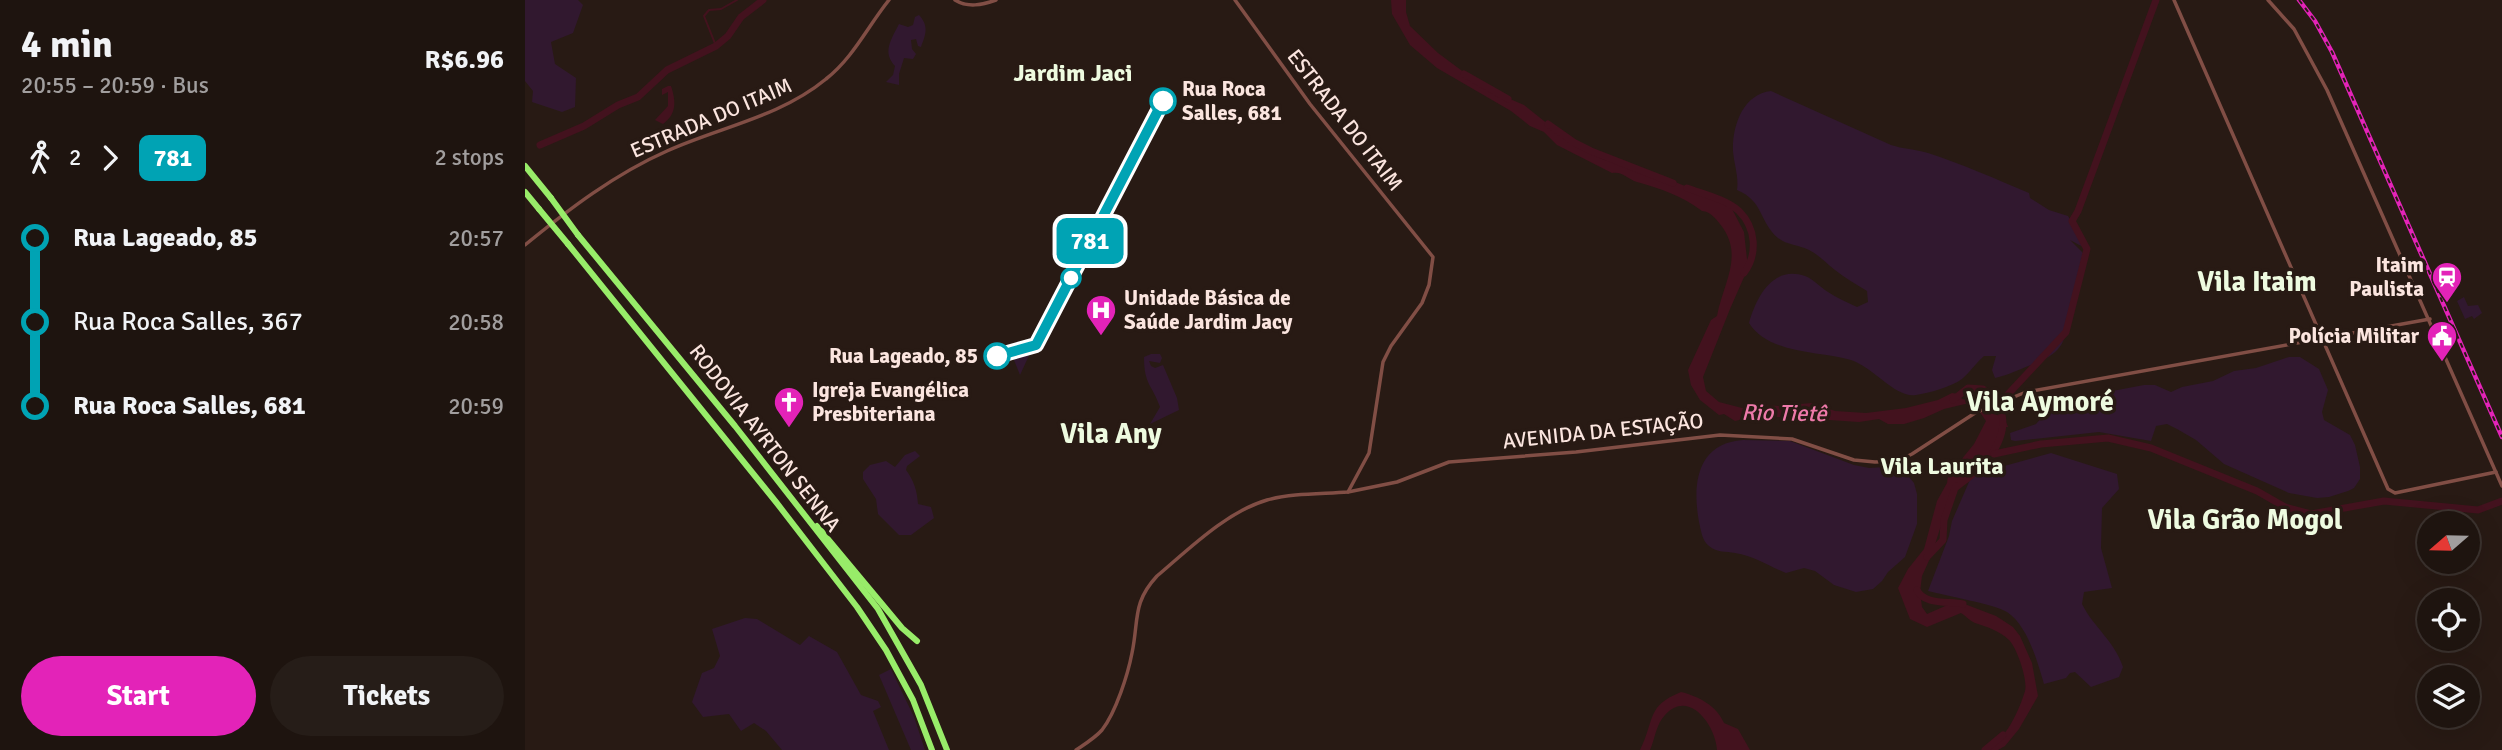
<!DOCTYPE html>
<meta charset="utf-8">
<style>
body{margin:0;font-family:Signika,sans-serif;background:#261d18;color:#f1f3f6;height:100vh;display:flex;flex-direction:column;font-size:26px;white-space:nowrap}
*{box-sizing:border-box;margin:0}
p{font-size:23px;color:#a19e9e}
.icon{flex:none;width:38px;height:38px;fill:none;stroke:currentColor;stroke-width:2;stroke-linecap:round;stroke-linejoin:round}
.map{position:relative;flex:1;overflow:hidden}
.sheet{display:flex;flex-direction:column;background:#1e140f;width:525px}
.sheet>*{flex:none}
.badge{padding:0 14px;border-radius:10px;font-size:24px;line-height:46px}
.needle{width:46px;rotate:250deg}
.tools{position:absolute;left:1892px;top:511px;display:grid;gap:14px}
.tools a{display:grid;place-items:center;width:63px;height:63px;border-radius:50%;background:#1e140f;box-shadow:0 7px 28px #0002,0 0 0 2px #3c332f;font-size:35px}
.map>.badge{position:absolute;translate:-50% -50%;box-shadow:0 0 0 4px #fff}
.legs{display:flex;align-items:center;gap:10px;height:77px;padding:0 21px;font-size:23px}
.legs p{margin-inline-start:auto}
.headline{display:flex;align-items:center;justify-content:space-between;height:119px;padding:0 21px}
h1{font-size:38px;font-weight:700;line-height:52px}
.primary-button{display:flex;gap:14px;margin-top:auto;padding:14px 21px}
.primary-button a{flex:1;height:80px;border-radius:42px;background:#e323b8;color:#fff;font-size:28px;font-weight:700;line-height:80px;text-align:center}
.primary-button a+a{background:#261d18;color:#f1f3f6}
ul{padding:0 21px;list-style:none}
li{display:flex;align-items:center;gap:24px;height:84px;font-size:26px}
li i{display:grid;place-items:center;width:10px;height:100%;margin:0 9px;background:currentColor}
li i::after{content:'';width:18px;height:18px;margin:-9px;border:5px solid;border-radius:50%;background:#1e140f}
li p{margin-inline-start:auto}
li:first-child i{background:linear-gradient(#0000 50%,currentColor 0)}
li:last-child i{background:linear-gradient(currentColor 50%,#0000 0)}
main{display:flex;flex:1;min-height:0}
.map>svg:first-child{display:block}
.green{fill:#31182f}
.water{fill:#43121e}
.lines{fill:none;stroke-linecap:round;stroke-linejoin:round}
.stream{stroke:#43121e;stroke-width:2}
.river{stroke:#43121e;stroke-width:7}
.tertiary{stroke:#814e45;stroke-width:3.5}
.motorway{stroke:#98ec69;stroke-width:6}
.rail-casing{stroke:#e323b8;stroke-width:4.5}
.rail{stroke:#281a14;stroke-width:2;stroke-dasharray:5;stroke-linecap:butt}
.motorway-bridge{stroke:#98ec69;stroke-width:6}
.line-1-casing{stroke:#fff;stroke-width:16}
.line-1{stroke:#00a3b4;stroke-width:10}
.stop-1-dot{fill:#fff;stroke:#00a3b4;stroke-width:3.5}
.labels{text-anchor:middle;dominant-baseline:central;stroke-width:7;stroke-linejoin:round;paint-order:stroke}
.stop-label{font-size:21px;font-weight:bold;fill:#fbe5df;stroke:#281a14;text-anchor:start}
.street-label{font-size:21px;fill:#fbe5df;stroke:#281a14}
.poi-label{font-size:21px;font-weight:bold;fill:#fbe5df;stroke:#281a14;text-anchor:end}
.water-label{font-size:23px;font-style:italic;fill:#ee7aaa;stroke:#281a14}
.quarter-label{font-size:24px;font-weight:bold;fill:#eefbe0;stroke:#281a14}
.district-label{font-size:28px;font-weight:bold;fill:#eefbe0;stroke:#281a14}
</style>
<main>
<section class="sheet">
<div class="headline"><div><h1>4 min</h1><p>20:55 – 20:59 · Bus</p></div><b>R$6.96</b></div>
<div class="legs"><svg class="icon" aria-label="walk" viewBox="0 0 24 24"><circle cx="13" cy="4" r="2"/><path d="M13 8l-2 6 4 7M11 14l-3 7M7 12l3-4h3l4 4"/></svg>2<svg class="icon" aria-label="forward" viewBox="0 0 24 24"><path d="M9 5l7 7-7 7"/></svg><b class="badge" style="background:#00a3b4;color:#fff">781</b><p>2 stops</p></div>
<ul>
<li><i style="color:#00a3b4"></i><b>Rua Lageado, 85</b><p>20:57</p></li>
<li><i style="color:#00a3b4"></i><span>Rua Roca Salles, 367</span><p>20:58</p></li>
<li><i style="color:#00a3b4"></i><b>Rua Roca Salles, 681</b><p>20:59</p></li>
</ul>
<div class="primary-button"><a>Start</a><a>Tickets</a></div>
</section>
<div class="map">
<svg width="1977" height="750" viewBox="0 0 1977 750">
<rect width="100%" height="100%" fill="#281a14"/>
<g class="green">
<polygon points="0,0 53,0 58,5 48,33 26,42 30,64 51,78 50,107 37,112 7,102 8,91 0,81"/>
<path d="M394 15C404 26 401 34 396 47L393 46 391 39 386 40 387 49 391 54 388 59 379 58 374 74V85L361 82 368 75 370 66C357 52 366 40 374 24L383 27 388 25 390 17Z"/>
<path d="M1246 91 1366 145C1378 149 1390 149 1403 153 1437 164 1471 179 1504 193L1505 198 1524 210 1543 216 1562 249 1545 240 1562 257C1557 269 1546 302 1544 314 1540 346 1536 353 1506 365 1493 370 1483 375 1470 378L1467 370 1471 356H1459C1451 363 1445 372 1437 379 1426 387 1404 393 1391 395 1370 398 1348 367 1326 360 1295 351 1243 354 1224 323 1231 298 1247 265 1280 276 1288 279 1295 287 1303 292 1312 298 1322 302 1332 307L1343 302 1342 291C1331 284 1320 278 1310 270 1301 263 1294 255 1284 250 1274 245 1262 245 1253 238 1234 222 1239 201 1212 190 1214 177 1209 164 1208 151 1207 126 1218 94 1246 91Z"/>
<polygon points="1939,297 1943,306 1953,305 1957,313 1949,319 1947,316 1940,319 1932,301"/>
<polygon points="507,349 495,375 487,355"/>
<path d="M626 354H635L637 358 635 363 624 361 626 366 630 368 638 365 652 398 654 410 625 424 635 407C627 384 619 385 619 357Z"/>
<polygon points="1764,357 1775,357 1794,369 1803,390 1797,412 1799,420 1825,435 1830,445 1835,467 1835,479 1829,488 1823,491 1804,497 1792,498 1764,493 1699,464 1671,440 1652,429 1642,424 1631,426 1626,441 1574,432 1490,441 1486,440 1485,433 1511,424 1525,408 1561,396 1619,385 1630,385 1646,392 1657,387 1688,381 1709,371 1731,368"/>
<path d="M1218 440 1265 441 1329 465 1344 468 1375 466 1389 483 1392 494V524L1380 557 1363 572 1357 581 1348 589 1331 592 1309 585 1290 571 1279 568 1261 573C1243 566 1230 556 1210 553 1201 551 1192 553 1184 546 1177 541 1176 530 1174 522 1167 484 1172 443 1218 440Z"/>
<path d="M390 451 395 456 382 466 381 470C389 481 392 490 393 504L406 507 409 518 386 535H374L353 514 351 499 338 479V472L345 465 361 461 370 467 380 455Z"/>
<path d="M1526 453 1592 474 1594 489 1577 508 1576 548 1587 588 1559 592 1557 604C1569 628 1589 640 1598 667L1594 677 1566 687 1550 672 1545 673 1541 678 1519 684C1512 661 1503 626 1482 612 1472 605 1418 595 1403 591L1424 536 1427 521 1447 475Z"/>
<polygon points="220,618 232,619 275,645 284,636 312,652 336,695 353,701 356,707 348,711 364,750 257,750 241,731 229,723 216,731 204,714 178,717 167,702 177,673 189,668 195,656 187,629"/>
<polygon points="366,669 389,717 400,750 386,750 354,675"/>
</g>
<g class="water">
<path d="M866 0H881V12L885 26 913 53 944 76 971 93 999 105 1034 133 1077 159 1150 182 1195 200 1207 209 1219 232 1223 268 1205 309 1178 377 1181 391 1194 402 1217 408 1230 404 1253 406 1287 403 1310 411 1341 413 1381 408 1413 400 1427 393 1433 394 1437 399C1448 400 1456 402 1462 412L1479 417 1483 427H1478C1473 435 1472 441 1473 450L1454 465 1447 475 1436 481 1426 494 1407 554 1397 576 1395 592 1397 607 1402 614 1427 603H1437L1471 616 1488 627 1495 636 1507 663 1513 696 1494 729 1480 746 1473 750H1462C1481 739 1494 711 1500 691 1503 680 1492 648 1484 640 1475 631 1460 626 1450 623 1445 621 1441 616 1436 613L1402 627 1385 619 1373 588 1383 569 1399 549 1412 501 1422 483 1423 476 1449 444 1461 421 1450 405 1440 404 1419 409 1399 418 1379 424H1363L1354 419 1334 422 1304 420 1284 414 1270 417H1227L1210 421 1199 414 1194 415 1175 400 1166 385 1163 370 1186 320 1192 316C1198 283 1220 255 1195 224 1190 218 1186 212 1177 211 1156 195 1136 189 1112 182 1103 179 1097 171 1087 173L1032 145 1019 132 1005 126 986 111 912 68 885 45 867 14Z"/>
<path d="M143 86H146C151 101 152 114 138 124L130 120 143 106V92L137 95V89Z"/>
<path d="M1156 692C1173 696 1192 706 1199 723L1213 729 1225 750H1192C1191 726 1164 688 1140 715 1131 724 1130 739 1125 750H1115C1130 720 1121 706 1156 692Z"/>
</g>
<g class="lines">
<polyline class="stream" points="191,46 179,16 184,10 196,9 212,0"/>
<g class="river">
<polyline points="939,74 983,99"/>
<polyline points="1023,124 1050,143 1066,151 1148,183"/>
<polyline points="15,145 59,126 93,105 113,97 142,70 191,46 203,36 216,17 238,0"/>
<path d="M1162 188C1178 194 1201 199 1214 211 1231 228 1233 254 1219 273"/>
<path d="M1428 400 1443 388 1458 389C1482 407 1483 428 1468 452"/>
<polyline points="1473,405 1541,332 1562,249 1547,221 1553,211 1631,0"/>
<polyline points="1469,454 1516,444 1583,438 1626,448 1732,491 1760,507 1786,514 1859,501 1953,510 1977,501"/>
<polyline points="1402,557 1418,540 1419,520 1430,488 1447,475 1449,467"/>
<path d="M1392 590C1399 605 1423 601 1438 604"/>
<polyline points="1460,750 1478,735"/>
</g>
<g class="tertiary">
<path d="M430 0C443 8 457 5 471 0"/>
<polyline points="1649,0 1863,489 1870,493 1971,472"/>
<polyline points="1743,0 1769,29 1802,90 1977,486"/>
<path d="M0 245C44 209 90 174 142 151 195 127 255 117 301 79 328 58 343 26 364 0"/>
<polyline points="823,492 872,482 924,462 1051,452 1195,435 1267,439 1329,460 1350,462 1373,461 1387,454 1450,413 1501,392 1905,319"/>
<path d="M551 750C560 744 570 738 577 730 591 712 603 674 607 653 614 620 607 603 632 576 664 549 701 512 742 500 767 493 797 494 823 492L844 453 858 362 866 346 897 303 904 285 908 257 785 104 710 0"/>
</g>
<g class="motorway">
<polyline points="0,166 26,198"/>
<polyline points="0,192 14,209"/>
<polyline points="53,235 210,426 353,609 396,685 422,750"/>
<polyline points="43,244 251,502 332,607 361,650 388,700 407,750"/>
<polyline points="292,526 377,628 392,641"/>
</g>
<g class="rail-casing">
<polyline id="rail" points="1774,0 1790,21 1807,52 1977,437"/>
</g>
<use href="#rail" class="rail"/>
<g class="motorway-bridge">
<polyline points="26,198 53,235"/>
<polyline points="14,209 43,244"/>
</g>
</g>
<g class="lines">
<g class="line-1-casing">
<polyline id="line-1" points="472,356 511,345 638,101"/>
</g>
<use href="#line-1" class="line-1"/>
</g>
<defs>
<g id="station-pin" transform="scale(1.575)"><path d="M0 17L-7.5 6A9.5 9.5 0 1 1 7.5 6Z" fill="#e323b8" stroke="#281a14"/><path d="M-3-6H3Q5-6 5-4V2Q5 4 3 4L4.5 6H3L1.5 4h-3L-3 6H-4.5L-3 4Q-5 4-5 2V-4Q-5-6-3-6ZM-3.5-4v3h7v-3ZM-3.5 1v1.5H-2V1ZM2 1v1.5H3.5V1Z" fill="#fff"/></g>
<g id="hospital-pin" transform="scale(1.575)"><path d="M0 17L-7.5 6A9.5 9.5 0 1 1 7.5 6Z" fill="#e323b8" stroke="#281a14"/><path d="M-5-5h3v3.5h4V-5h3V5h-3V1.5h-4V5h-3Z" fill="#fff"/></g>
<g id="civic-pin" transform="scale(1.575)"><path d="M0 17L-7.5 6A9.5 9.5 0 1 1 7.5 6Z" fill="#e323b8" stroke="#281a14"/><path d="M-.6-6.5H3V-4.5H.6V-3L4-1V1h2V6H-6V1h2V-1L-.6-3ZM-1.2 2.5V6h2.4V2.5Z" fill="#fff"/></g>
<g id="church-pin" transform="scale(1.575)"><path d="M0 17L-7.5 6A9.5 9.5 0 1 1 7.5 6Z" fill="#e323b8" stroke="#281a14"/><path d="M-1.2-6h2.4v3.5h3.3v2.4h-3.3V6h-2.4V-.1h-3.3v-2.4h3.3Z" fill="#fff"/></g>
</defs>
<g fill-rule="evenodd">
<use href="#station-pin" x="1922" y="277"/>
<use href="#hospital-pin" x="576" y="310"/>
<use href="#civic-pin" x="1917" y="336"/>
<use href="#church-pin" x="264" y="402"/>
</g>
<g class="stop-1-dot">
<circle cx="638" cy="101" r="12"/>
<circle cx="546" cy="278" r="9"/>
<circle cx="472" cy="356" r="12"/>
</g>
<g class="labels">
<g class="stop-label">
<text x="657" y="89">Rua Roca<tspan x="657" dy="24">Salles, 681</tspan></text>
<text x="453" y="356" text-anchor="end">Rua Lageado, 85</text>
</g>
<g class="street-label">
<text transform="translate(186 118) rotate(-23)">ESTRADA DO ITAIM</text>
<text transform="translate(820 120) rotate(52)">ESTRADA DO ITAIM</text>
<text transform="translate(1078 431) rotate(-6)">AVENIDA DA ESTAÇÃO</text>
<text transform="translate(240 438) rotate(52)">RODOVIA AYRTON SENNA</text>
</g>
<g class="poi-label">
<text x="1899" y="265">Itaim<tspan x="1899" dy="24">Paulista</tspan></text>
<text x="599" y="298" text-anchor="start">Unidade Básica de<tspan x="599" dy="24">Saúde Jardim Jacy</tspan></text>
<text x="1894" y="336">Polícia Militar</text>
<text x="287" y="390" text-anchor="start">Igreja Evangélica<tspan x="287" dy="24">Presbiteriana</tspan></text>
</g>
<g class="water-label">
<text transform="translate(1259 413) rotate(1)">Rio Tietê</text>
</g>
<g class="quarter-label">
<text x="548" y="73">Jardim Jaci</text>
<text x="1417" y="466">Vila Laurita</text>
</g>
<g class="district-label">
<text x="1732" y="282">Vila Itaim</text>
<text x="1515" y="402">Vila Aymoré</text>
<text x="586" y="434">Vila Any</text>
<text x="1720" y="520">Vila Grão Mogol</text>
</g>
</g>
</svg>
<div class="tools">
<a><svg class="needle" viewBox="-14 -14 28 28"><path d="M0-13l5 13h-10z" fill="#e53935"/><path d="M0 13l5-13h-10z" fill="#a19e9e"/></svg></a>
<a><svg class="icon" aria-label="locate" viewBox="0 0 24 24"><circle cx="12" cy="12" r="6"/><path d="M12 2v4M12 18v4M2 12h4M18 12h4"/></svg></a>
<a><svg class="icon" aria-label="layers" viewBox="0 0 24 24"><path d="M12 4l9 5-9 5-9-5zM3 14l9 5 9-5"/></svg></a>
</div>
<b class="badge" style="left:565px;top:241px;background:#00a3b4;color:#fff">781</b>
</div>
</main>
